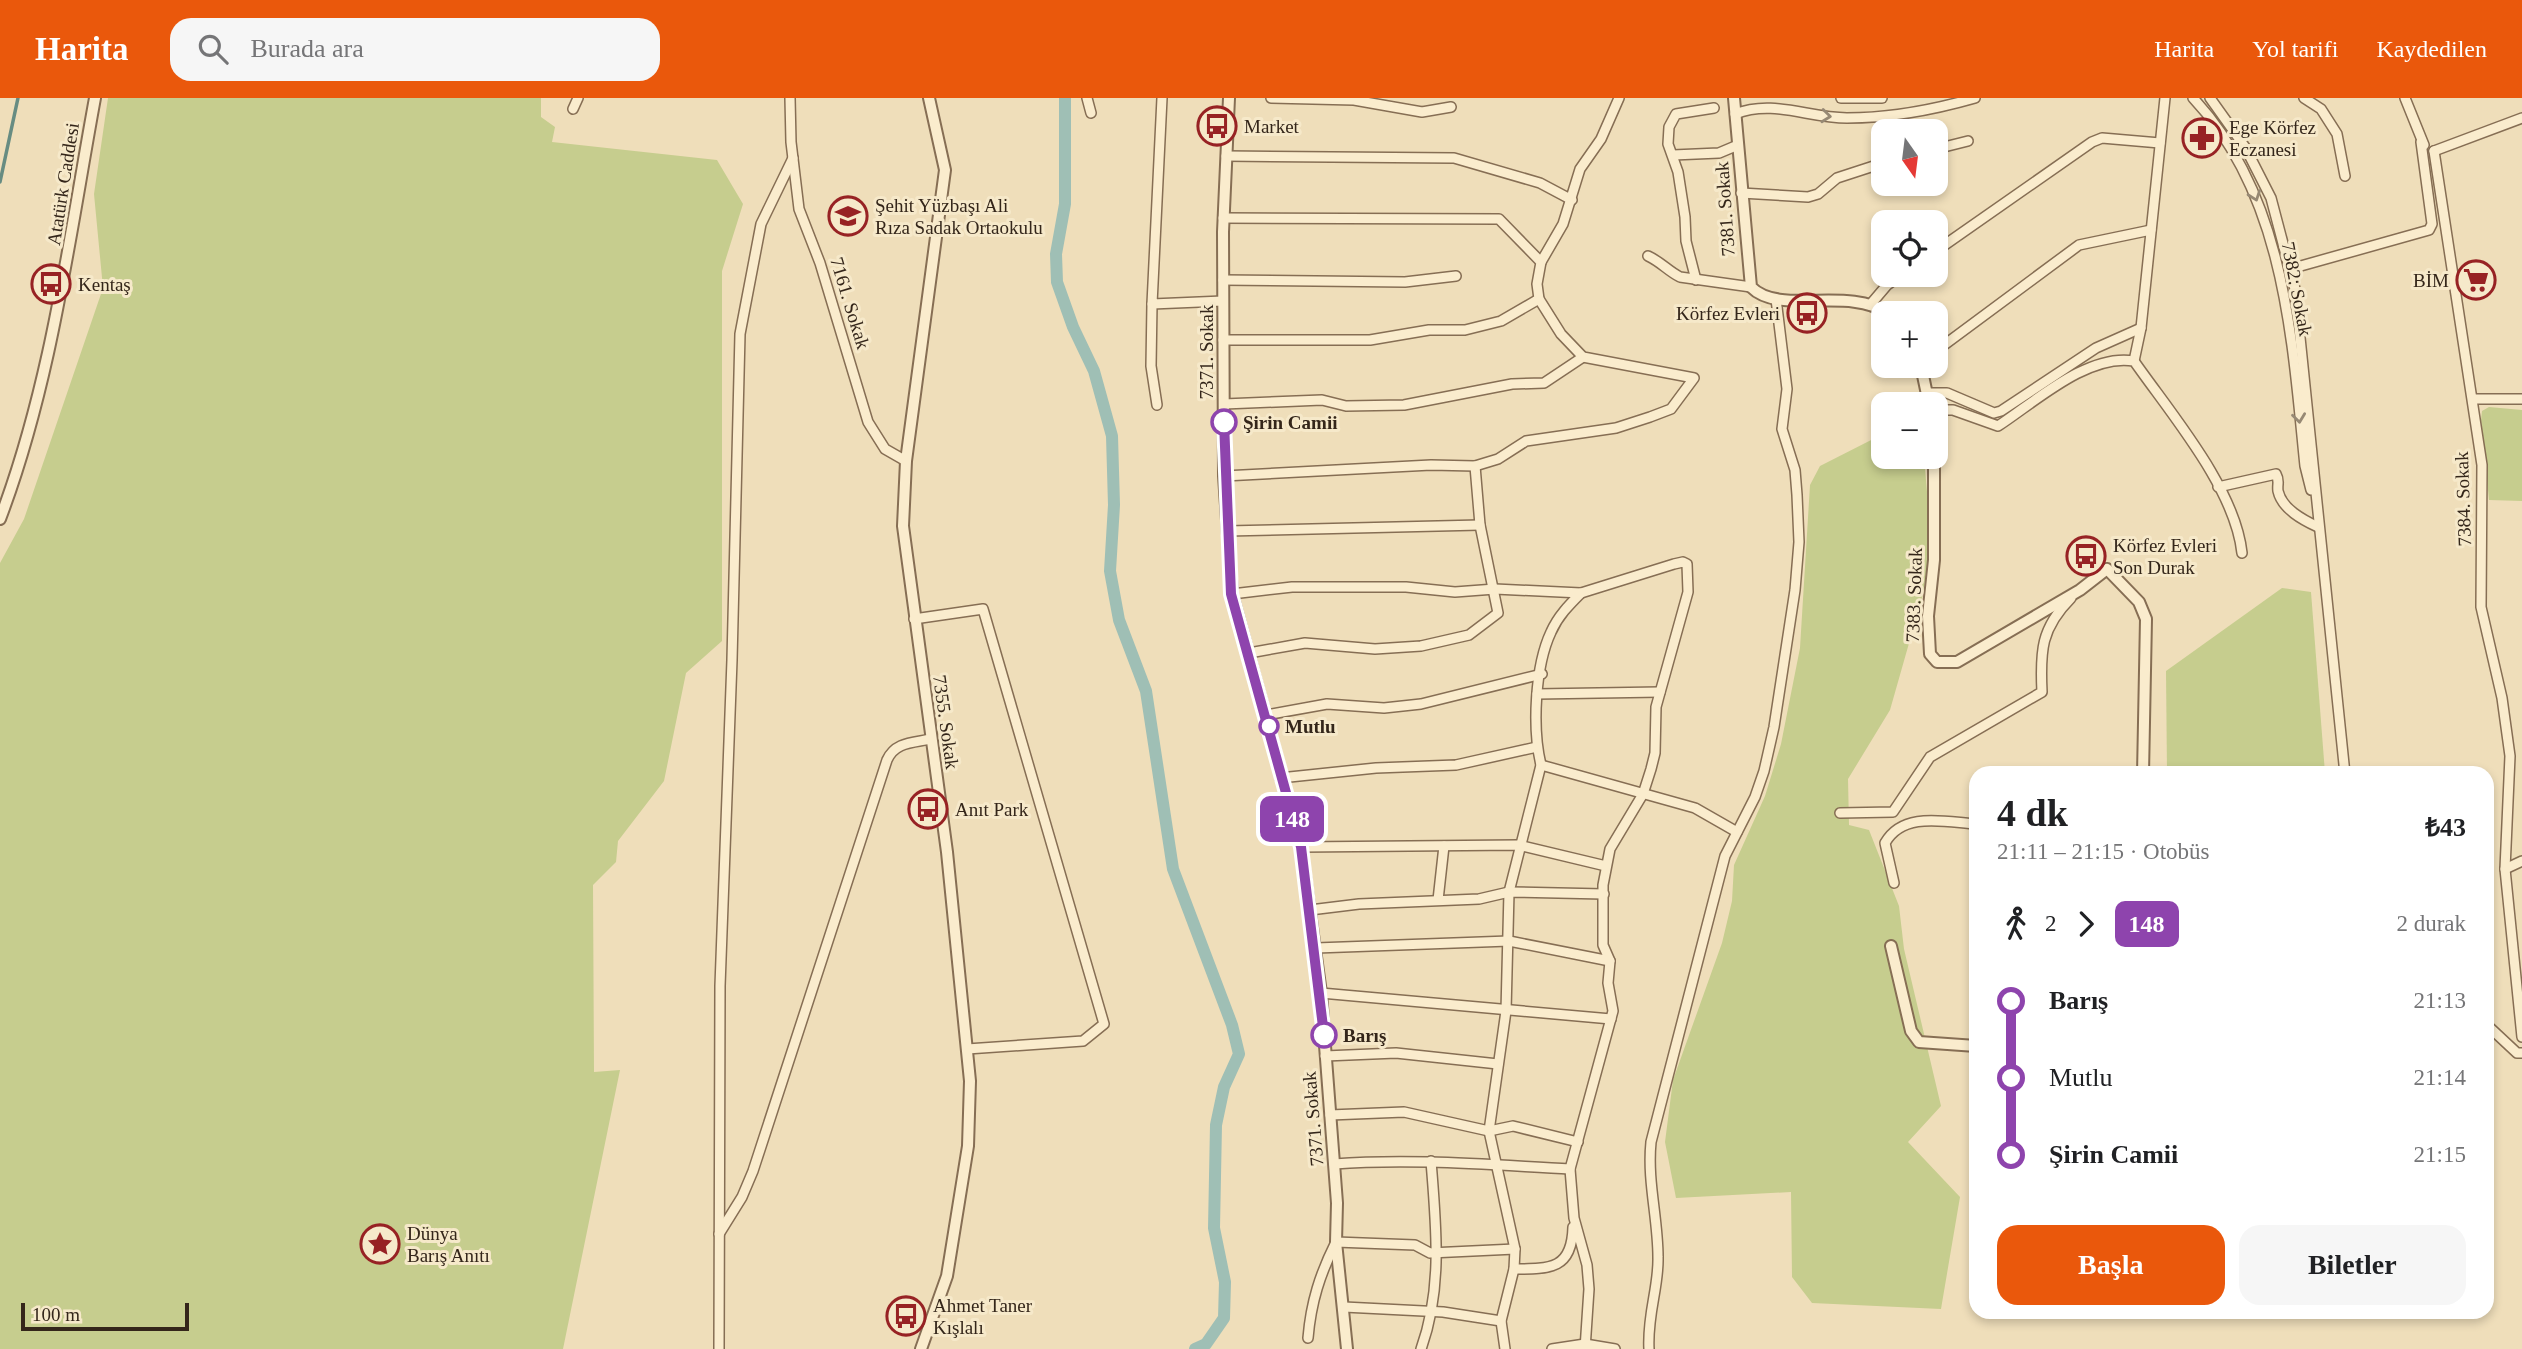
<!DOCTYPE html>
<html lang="tr">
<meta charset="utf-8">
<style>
body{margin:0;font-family:Georgia,serif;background:#f6f6f6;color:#202124;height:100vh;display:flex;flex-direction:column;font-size:26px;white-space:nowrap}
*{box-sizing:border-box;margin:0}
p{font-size:23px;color:#757577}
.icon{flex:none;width:38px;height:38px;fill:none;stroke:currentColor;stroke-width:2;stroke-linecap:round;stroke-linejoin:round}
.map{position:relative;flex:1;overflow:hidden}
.details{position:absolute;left:1969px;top:668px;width:525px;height:553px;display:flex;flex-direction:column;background:#fff;border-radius:21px;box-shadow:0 4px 10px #0003}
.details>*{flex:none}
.badge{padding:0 14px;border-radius:10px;font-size:24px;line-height:46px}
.needle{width:46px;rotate:166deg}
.controls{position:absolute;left:1871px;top:21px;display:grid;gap:14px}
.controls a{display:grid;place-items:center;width:77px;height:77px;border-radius:14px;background:#fff;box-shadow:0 4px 10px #0003;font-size:35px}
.scale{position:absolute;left:21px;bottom:18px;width:168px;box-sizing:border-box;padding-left:7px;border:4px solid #34261a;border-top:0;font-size:19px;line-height:24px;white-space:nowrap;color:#34261a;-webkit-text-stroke:5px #f6e9ca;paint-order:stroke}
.map>.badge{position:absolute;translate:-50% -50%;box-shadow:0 0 0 4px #fff}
.legs{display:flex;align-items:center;gap:10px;height:77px;padding:0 28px;font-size:23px}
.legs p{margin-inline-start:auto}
.summary{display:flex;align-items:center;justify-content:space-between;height:119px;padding:0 28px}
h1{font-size:38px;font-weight:600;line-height:52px}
.primary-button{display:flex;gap:14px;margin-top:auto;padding:14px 28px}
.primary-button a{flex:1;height:80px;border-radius:21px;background:#ea580c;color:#fff;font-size:28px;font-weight:600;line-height:80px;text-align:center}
.primary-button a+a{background:#f6f6f6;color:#202124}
ul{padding:0 28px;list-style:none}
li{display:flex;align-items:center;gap:24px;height:77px;font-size:26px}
li i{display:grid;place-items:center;width:10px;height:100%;margin:0 9px;background:currentColor}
li i::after{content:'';width:18px;height:18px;margin:-9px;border:5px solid;border-radius:50%;background:#fff}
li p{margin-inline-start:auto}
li:first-child i{background:linear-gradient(#0000 50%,currentColor 0)}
li:last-child i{background:linear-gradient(currentColor 50%,#0000 0)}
header{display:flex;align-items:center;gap:42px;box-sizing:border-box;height:98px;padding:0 35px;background:#ea580c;color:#fff}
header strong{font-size:33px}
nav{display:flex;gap:38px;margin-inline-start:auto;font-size:24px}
.search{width:490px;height:63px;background:#f6f6f6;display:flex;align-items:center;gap:18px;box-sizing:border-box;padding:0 24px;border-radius:21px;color:#757577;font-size:26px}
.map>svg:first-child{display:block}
.green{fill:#c6cd8e}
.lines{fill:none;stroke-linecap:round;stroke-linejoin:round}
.stream{stroke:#678c82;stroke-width:3.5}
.canal{stroke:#9fbfb5;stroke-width:12}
.minor-casing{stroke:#866e54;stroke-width:12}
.tertiary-casing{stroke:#866e54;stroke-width:14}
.minor{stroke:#faeccd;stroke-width:9}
.tertiary{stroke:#faeccd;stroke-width:10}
.oneway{stroke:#978974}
.line-1-casing{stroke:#fff;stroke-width:16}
.line-1{stroke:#8e44ad;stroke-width:10}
.stop-1-dot{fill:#fff;stroke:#8e44ad;stroke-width:3.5}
.labels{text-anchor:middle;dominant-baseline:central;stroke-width:6;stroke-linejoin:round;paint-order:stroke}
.poi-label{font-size:19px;fill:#34261a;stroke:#f6e9ca;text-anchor:start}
.street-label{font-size:19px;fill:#34261a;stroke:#f6e9ca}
.stop-label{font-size:19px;font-weight:bold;fill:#34261a;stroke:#f6e9ca;text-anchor:start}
</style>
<header>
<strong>Harita</strong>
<div class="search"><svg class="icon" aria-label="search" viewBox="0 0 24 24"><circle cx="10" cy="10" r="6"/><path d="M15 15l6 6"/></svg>Burada ara</div>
<nav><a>Harita</a><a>Yol tarifi</a><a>Kaydedilen</a></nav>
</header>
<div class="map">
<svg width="2522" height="1251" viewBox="0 0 2522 1251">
<rect width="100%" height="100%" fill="#efdeba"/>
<g class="green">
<polygon points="108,0 541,0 541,19 555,29 552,44 717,62 743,106 722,173 722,543 686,575 664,683 618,743 616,764 593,787 594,974 620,972 563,1251 0,1251 0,465 24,421 103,190 94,96"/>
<polygon points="2489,309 2522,312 2522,403 2489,402 2481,322 2482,313"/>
<polygon points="1883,336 1883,359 1924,359 1931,440 1923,496 1890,612 1848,681 1849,727 1869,732 1899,808 1904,851 1941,1008 1908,1044 1960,1099 1941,1211 1812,1205 1792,1179 1791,1094 1676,1100 1665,1044 1673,982 1722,845 1732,803 1734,767 1765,698 1781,646 1800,550 1810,387 1820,368"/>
<polygon points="2282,490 2311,494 2325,675 2167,675 2166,573"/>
</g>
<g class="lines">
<polyline class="stream" points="0,84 18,0"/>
<polyline class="canal" points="1065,0 1065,106 1056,156 1057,184 1073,229 1094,273 1112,338 1114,407 1110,473 1119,522 1146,593 1173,771 1232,927 1239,956 1224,989 1216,1027 1214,1130 1225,1184 1224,1220 1206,1246 1195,1251"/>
<g class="minor-casing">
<g id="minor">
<polyline points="790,0 791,44 799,111 820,165 868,324 885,351 906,363"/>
<polyline points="1087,0 1091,15"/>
<polyline points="1162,0 1152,206 1223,203"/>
<polyline points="1271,0 1354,2 1422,14 1451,9"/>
<polyline points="1841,0 1882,0"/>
<path d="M2193 0C2285 98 2292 241 2305 368L2311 392"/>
<polyline points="2210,0 2245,49 2271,100 2295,191 2345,676"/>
<polyline points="2304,0 2321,11 2337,36 2345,78"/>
<polyline points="2405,0 2424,47"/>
<polyline points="573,11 578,0"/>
<path d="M1735 16C1773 1 1808 20 1847 20 1891 20 1933 12 1975 0"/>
<polyline points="1936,51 1968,43"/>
<polyline points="2434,53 2482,367 2481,509 2502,600 2510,658 2505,771 2522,939"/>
<polyline points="2434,53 2522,20"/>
<polyline points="1673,57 1719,55 1738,47"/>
<polyline points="1226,58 1454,60 1540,85 1572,102"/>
<polyline points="1741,95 1808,99 1818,96 1837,80 1883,65"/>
<polyline points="1223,120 1499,121 1541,164 1537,186 1539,201 1561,236 1583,259 1694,280 1671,311 1650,319 1616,330 1526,343 1498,361 1475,368 1431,367 1224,378"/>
<polyline points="1936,153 2092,44 2102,40 2160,45"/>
<path d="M1648 158C1661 164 1668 173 1680 179L1751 189"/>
<polyline points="1541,164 1563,126 1580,71 1601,41 1619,0"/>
<polyline points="2290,171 2429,132 2432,126 2421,44"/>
<polyline points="1223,182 1405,184 1456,178"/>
<polyline points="1696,182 1686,143 1685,119 1678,74 1668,46 1669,29 1676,16 1714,10"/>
<polyline points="1152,206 1151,268 1157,307"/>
<polyline points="1870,207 1887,187 1901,177"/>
<polyline points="1223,242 1370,242 1429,232 1465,232 1501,223 1539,201"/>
<polyline points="1936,253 2079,147 2151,132"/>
<polyline points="2134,263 2141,230 2165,0"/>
<polyline points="1927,295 1947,295 1994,315 2001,313 2096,250 2141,230"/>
<polyline points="2473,301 2522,301"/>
<polyline points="1224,306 1322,302 1346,308 1404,307 1512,286 1544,285 1583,259"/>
<path d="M1936 312H1953L1998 328C2035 304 2088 255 2134 263 2171 316 2235 390 2242 455"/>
<path d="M2218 389 2276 376C2280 383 2277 386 2278 393 2282 411 2303 422 2318 429"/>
<polyline points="1227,433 1480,427"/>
<polyline points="1232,496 1292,489 1406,489 1455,494 1495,491 1581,495 1674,466 1683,464 1687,466 1688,494 1656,609 1655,655 1651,671 1643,696 1610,751 1603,787 1603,847 1610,863 1608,885 1613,913 1570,1071 1574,1120 1587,1167 1589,1191 1585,1251"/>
<polyline points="914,521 983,511 1104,926 1083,943 967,951"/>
<polyline points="1249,555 1305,545 1375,551 1421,548 1469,537 1498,515 1480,427 1475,368"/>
<polyline points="1537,596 1660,594"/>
<polyline points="1266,617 1327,606 1384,610 1421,606 1542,576"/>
<polyline points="1541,667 1695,710 1737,734"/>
<polyline points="1280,680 1376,670 1456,667 1537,649"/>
<path d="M1840 715 1893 714 1930 659 2042 594C2040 553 2041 530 2071 500"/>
<polyline points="1301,749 1518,747 1606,768"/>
<polyline points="2505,771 2522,763"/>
<path d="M1894 785 1885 745C1903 713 1945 724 1976 726"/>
<polyline points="1438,802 1444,748"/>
<polyline points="1310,812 1359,806 1479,801 1509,794 1604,796"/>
<polyline points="1316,850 1509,843 1610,863"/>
<polyline points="1321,895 1611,921"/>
<polyline points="2487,927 2517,955 2522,955"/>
<polyline points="1325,958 1396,955 1498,966"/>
<polyline points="1330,1017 1404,1014 1489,1033 1513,1028 1578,1044"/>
<path d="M1334 1066C1413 1060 1491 1067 1570 1071"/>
<path d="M719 1136 742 1099 753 1073 887 662C895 644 912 645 931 641"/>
<path d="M1514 1171C1551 1171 1572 1171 1573 1129"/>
<polyline points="1344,1209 1443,1214 1501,1223"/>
<path d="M1308 1240C1311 1204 1320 1176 1336 1144L1415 1147 1430 1155 1515 1151"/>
<polyline points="719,1251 720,888 732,562 740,236 761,126 793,60"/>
<path d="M1421 1251C1443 1190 1436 1127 1431 1063"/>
<path d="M1505 1251 1501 1223 1514 1171 1515 1151 1489 1033 1506 913 1509 794 1541 667C1532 630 1535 568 1551 534 1558 518 1569 507 1581 495"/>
<polyline points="1552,1251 1585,1246 1615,1251"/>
<path d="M1649 1251C1647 1216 1659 1189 1658 1159 1658 1120 1647 1083 1651 1044L1725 758 1755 699 1764 673 1774 629 1795 492 1799 444 1797 397 1795 372 1782 331 1787 291 1776 201"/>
</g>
</g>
<g class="tertiary-casing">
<g id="tertiary">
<polyline points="1229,0 1223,134 1224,378 1232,496 1301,749 1321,895 1337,1105 1336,1144 1347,1251"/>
<path d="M1734 0 1751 189C1779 218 1849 188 1887 215"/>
<polyline points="1921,268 1929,306"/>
<polyline points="1934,359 1934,462 1928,518 1930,556 1937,564 1957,564 2080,492 2107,471 2139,504 2146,521 2143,676"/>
<path d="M0 421C51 286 69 141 95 0"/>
<polyline points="1891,848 1911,933 1919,944 1976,948"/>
<polyline points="921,1251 947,1178 968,1048 970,983 947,754 903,428 906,363 945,72 929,0"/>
</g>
</g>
<use href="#minor" class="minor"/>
<use href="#tertiary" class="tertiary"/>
</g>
<defs><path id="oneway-chevron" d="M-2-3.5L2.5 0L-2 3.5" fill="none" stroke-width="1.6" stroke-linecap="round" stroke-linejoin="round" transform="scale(1.75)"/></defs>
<g class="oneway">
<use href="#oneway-chevron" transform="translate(1826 18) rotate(6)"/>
<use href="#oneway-chevron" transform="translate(2255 98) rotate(70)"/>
<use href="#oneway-chevron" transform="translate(2299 320) rotate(83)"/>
</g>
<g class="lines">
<g class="line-1-casing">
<polyline id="line-1" points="1224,324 1231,496 1301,749 1324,937"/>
</g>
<use href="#line-1" class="line-1"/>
</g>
<defs>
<g id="bus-ring" transform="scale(2.0125)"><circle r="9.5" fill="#f6e9ca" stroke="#972224" stroke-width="1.5"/><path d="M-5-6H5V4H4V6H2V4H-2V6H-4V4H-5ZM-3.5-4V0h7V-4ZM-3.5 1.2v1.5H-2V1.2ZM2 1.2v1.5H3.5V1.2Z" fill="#972224"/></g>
<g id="pharmacy-ring" transform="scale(2.0125)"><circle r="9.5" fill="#f6e9ca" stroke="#972224" stroke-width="1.5"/><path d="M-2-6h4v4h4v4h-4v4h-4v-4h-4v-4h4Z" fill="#972224"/></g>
<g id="school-ring" transform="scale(2.0125)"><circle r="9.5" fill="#f6e9ca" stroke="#972224" stroke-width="1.5"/><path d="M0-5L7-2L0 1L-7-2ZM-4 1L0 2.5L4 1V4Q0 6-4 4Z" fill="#972224"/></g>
<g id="supermarket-ring" transform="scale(2.0125)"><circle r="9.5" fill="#f6e9ca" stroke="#972224" stroke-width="1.5"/><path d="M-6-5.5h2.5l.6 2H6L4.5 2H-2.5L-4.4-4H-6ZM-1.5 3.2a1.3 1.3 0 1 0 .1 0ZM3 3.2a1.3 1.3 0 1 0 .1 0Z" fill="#972224"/></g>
<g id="sight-ring" transform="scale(2.0125)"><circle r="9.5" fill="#f6e9ca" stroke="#972224" stroke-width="1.5"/><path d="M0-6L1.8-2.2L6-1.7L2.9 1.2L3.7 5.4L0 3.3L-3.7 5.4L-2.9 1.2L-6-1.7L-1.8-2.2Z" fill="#972224"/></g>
</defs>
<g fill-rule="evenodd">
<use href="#bus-ring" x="1217" y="28"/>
<use href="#pharmacy-ring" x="2202" y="40"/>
<use href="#school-ring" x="848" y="118"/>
<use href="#supermarket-ring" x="2476" y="182"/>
<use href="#bus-ring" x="51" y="186"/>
<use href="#bus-ring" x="1807" y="215"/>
<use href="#bus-ring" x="2086" y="458"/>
<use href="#bus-ring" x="928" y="711"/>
<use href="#sight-ring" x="380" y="1146"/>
<use href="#bus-ring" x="906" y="1218"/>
</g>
<g class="stop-1-dot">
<circle cx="1224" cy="324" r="12"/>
<circle cx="1269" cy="628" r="9"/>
<circle cx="1324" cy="937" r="12"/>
</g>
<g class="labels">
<g class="poi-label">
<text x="1244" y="28">Market</text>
<text x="2229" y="29">Ege Körfez<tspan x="2229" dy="22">Eczanesi</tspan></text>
<text x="875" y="107">Şehit Yüzbaşı Ali<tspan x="875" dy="22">Rıza Sadak Ortaokulu</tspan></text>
<text x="2449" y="182" text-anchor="end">BİM</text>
<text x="78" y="186">Kentaş</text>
<text x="1780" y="215" text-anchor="end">Körfez Evleri</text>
<text x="2113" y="447">Körfez Evleri<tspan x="2113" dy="22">Son Durak</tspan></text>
<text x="955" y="711">Anıt Park</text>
<text x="407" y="1135">Dünya<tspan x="407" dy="22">Barış Anıtı</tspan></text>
<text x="933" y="1207">Ahmet Taner<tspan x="933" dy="22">Kışlalı</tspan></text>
</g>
<g class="street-label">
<text transform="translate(63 86) rotate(-81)">Atatürk Caddesi</text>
<text transform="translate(1725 111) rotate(-94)">7381. Sokak</text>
<text transform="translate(2297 191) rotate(79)">7382: Sokak</text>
<text transform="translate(850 205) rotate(73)">7161. Sokak</text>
<text transform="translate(1206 254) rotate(-90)">7371. Sokak</text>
<text transform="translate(2463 401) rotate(-92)">7384. Sokak</text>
<text transform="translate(1914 497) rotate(-88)">7383. Sokak</text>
<text transform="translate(946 624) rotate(82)">7355. Sokak</text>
<text transform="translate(1313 1021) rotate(-95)">7371. Sokak</text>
</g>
<g class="stop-label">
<text x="1243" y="324">Şirin Camii</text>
<text x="1285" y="628">Mutlu</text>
<text x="1343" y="937">Barış</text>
</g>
</g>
</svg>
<div class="controls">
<a><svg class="needle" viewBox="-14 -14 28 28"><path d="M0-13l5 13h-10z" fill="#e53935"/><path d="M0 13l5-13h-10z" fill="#757577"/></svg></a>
<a><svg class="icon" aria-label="locate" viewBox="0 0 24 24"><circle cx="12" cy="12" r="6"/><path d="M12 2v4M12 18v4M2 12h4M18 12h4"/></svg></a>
<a>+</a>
<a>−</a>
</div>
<div class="scale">100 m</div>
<b class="badge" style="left:1292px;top:721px;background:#8e44ad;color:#fff">148</b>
<section class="details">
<div class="summary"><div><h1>4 dk</h1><p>21:11 – 21:15 · Otobüs</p></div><b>₺43</b></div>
<div class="legs"><svg class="icon" aria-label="walk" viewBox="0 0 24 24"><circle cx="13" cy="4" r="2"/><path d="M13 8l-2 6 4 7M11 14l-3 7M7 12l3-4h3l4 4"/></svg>2<svg class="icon" aria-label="forward" viewBox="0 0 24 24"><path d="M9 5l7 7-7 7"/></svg><b class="badge" style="background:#8e44ad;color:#fff">148</b><p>2 durak</p></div>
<ul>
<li><i style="color:#8e44ad"></i><b>Barış</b><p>21:13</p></li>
<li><i style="color:#8e44ad"></i><span>Mutlu</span><p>21:14</p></li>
<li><i style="color:#8e44ad"></i><b>Şirin Camii</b><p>21:15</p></li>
</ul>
<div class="primary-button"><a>Başla</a><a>Biletler</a></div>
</section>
</div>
